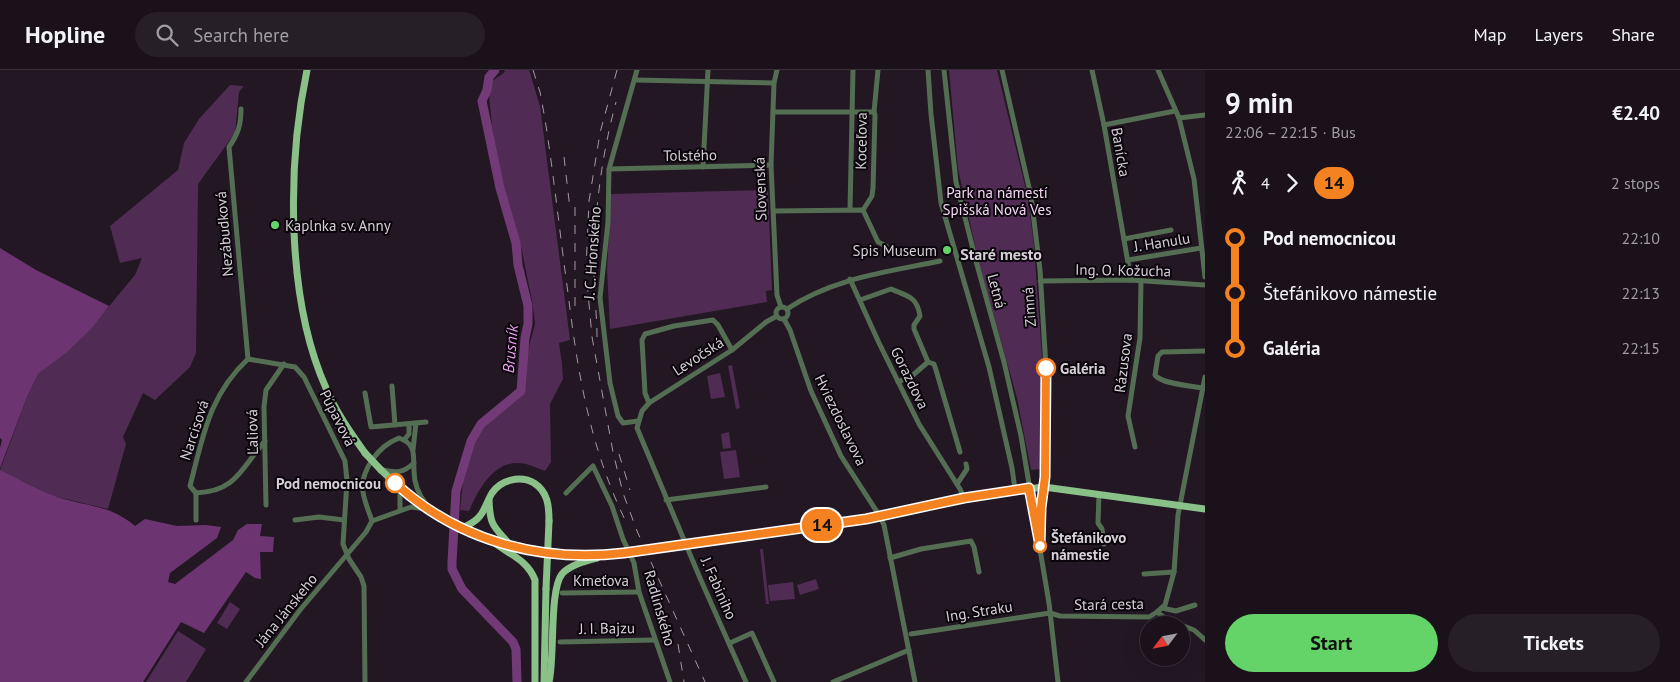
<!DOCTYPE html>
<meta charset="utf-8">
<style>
body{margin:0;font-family:"PT Sans",sans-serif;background:#271f28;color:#f1f3f6;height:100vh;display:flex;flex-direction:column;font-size:19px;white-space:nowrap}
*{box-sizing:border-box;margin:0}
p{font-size:16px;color:#9f9da3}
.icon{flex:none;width:28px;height:28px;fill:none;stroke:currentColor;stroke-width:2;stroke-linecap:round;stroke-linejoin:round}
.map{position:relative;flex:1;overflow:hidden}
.panel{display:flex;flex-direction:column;background:#1a111b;width:475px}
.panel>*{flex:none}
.badge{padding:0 10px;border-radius:16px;font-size:18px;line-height:32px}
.needle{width:32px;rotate:238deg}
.buttons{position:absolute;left:1140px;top:546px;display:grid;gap:10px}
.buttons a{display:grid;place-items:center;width:50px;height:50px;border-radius:50%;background:#1a111b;box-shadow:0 5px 20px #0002,0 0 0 1px #38313a;font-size:25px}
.map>.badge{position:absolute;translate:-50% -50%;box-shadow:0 0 0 2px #fff}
.legs{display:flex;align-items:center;gap:8px;height:55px;padding:0 20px;font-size:16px}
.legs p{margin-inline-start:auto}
.summary{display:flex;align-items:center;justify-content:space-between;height:85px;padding:0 20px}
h1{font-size:28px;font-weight:700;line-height:38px}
.cta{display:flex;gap:10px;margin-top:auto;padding:10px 20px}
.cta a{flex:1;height:58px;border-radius:30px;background:#64d468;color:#111;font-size:20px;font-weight:700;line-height:58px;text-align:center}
.cta a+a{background:#271f28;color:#f1f3f6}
ul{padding:0 20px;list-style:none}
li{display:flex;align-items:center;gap:18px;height:55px;font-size:19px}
li i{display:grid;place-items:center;width:8px;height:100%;margin:0 6px;background:currentColor}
li i::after{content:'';width:12px;height:12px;margin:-6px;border:4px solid;border-radius:50%;background:#1a111b}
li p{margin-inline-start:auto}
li:first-child i{background:linear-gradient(#0000 50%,currentColor 0)}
li:last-child i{background:linear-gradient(currentColor 50%,#0000 0)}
header{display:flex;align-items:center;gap:30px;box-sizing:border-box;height:70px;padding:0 25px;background:#1a111b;border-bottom:1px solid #38313a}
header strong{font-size:24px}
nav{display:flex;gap:28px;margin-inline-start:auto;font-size:18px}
.search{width:350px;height:45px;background:#271f28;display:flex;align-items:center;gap:12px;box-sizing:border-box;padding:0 18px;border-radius:28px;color:#9f9da3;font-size:19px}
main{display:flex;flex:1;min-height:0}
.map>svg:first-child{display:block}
.green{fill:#502b53}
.forest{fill:#6c3571}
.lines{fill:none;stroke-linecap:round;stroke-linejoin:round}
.river{stroke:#723b77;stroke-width:9}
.major-tunnel{stroke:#3e333f;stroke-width:7;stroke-dasharray:7 3.5;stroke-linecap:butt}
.minor{stroke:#546e53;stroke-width:5}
.major{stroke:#8ac189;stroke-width:7}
.rail{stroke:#a299a3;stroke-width:1;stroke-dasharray:9 9;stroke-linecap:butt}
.major-bridge{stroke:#8ac189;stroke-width:7}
.line-1-casing{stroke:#fff;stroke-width:11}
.line-1{stroke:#f58220;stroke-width:8}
.poi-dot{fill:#64d468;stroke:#09050a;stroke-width:2}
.stop-1-dot{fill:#fff;stroke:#f58220;stroke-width:2.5}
.labels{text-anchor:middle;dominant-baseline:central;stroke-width:4;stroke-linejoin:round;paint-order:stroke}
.street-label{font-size:15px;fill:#d7cfd8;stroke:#09050a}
.park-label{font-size:15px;fill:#f6d5f8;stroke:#09050a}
.poi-label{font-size:15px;fill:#d7cfd8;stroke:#09050a;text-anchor:start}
.stop-label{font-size:15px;font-weight:bold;fill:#d7cfd8;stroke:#09050a;text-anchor:start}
.neighbourhood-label{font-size:16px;font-weight:bold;fill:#d7cfd8;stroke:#09050a}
.water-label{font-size:16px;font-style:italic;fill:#ef9ff5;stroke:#09050a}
</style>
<header>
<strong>Hopline</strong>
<div class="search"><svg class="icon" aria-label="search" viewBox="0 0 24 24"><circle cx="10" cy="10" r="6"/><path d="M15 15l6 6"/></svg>Search here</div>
<nav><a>Map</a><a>Layers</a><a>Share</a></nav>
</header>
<main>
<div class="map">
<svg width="1205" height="612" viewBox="0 0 1205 612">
<rect width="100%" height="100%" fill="#231724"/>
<g class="green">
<path d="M504 0H529L540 36 570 270 559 273 562 294 563 309 550 334 551 392 545 401C539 399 533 396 526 394 496 387 479 418 469 441L460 440 464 402 479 359 526 319 527 284 535 254 533 236 522 181 505 122 492 57 488 14 505 2Z"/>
<polygon points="949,0 997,0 1028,128 1034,176 1042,287 1042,399 1031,400 1017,328 979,193 958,99"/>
<polygon points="230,15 243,16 243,17 239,22 235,63 198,114 196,283 190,297 155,330 143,323 123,367 126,374 108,439 53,426 0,400 27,327 38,304 66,282 91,258 135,205 142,188 120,193 110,156 178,100 184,73 199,49"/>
<polygon points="768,120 772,220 766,221 767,232 610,259 607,199 611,124"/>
<polygon points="732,295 740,338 736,339 728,296"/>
<polygon points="720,303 725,327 711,329 707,306"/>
<polygon points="729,362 731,378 723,379 721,364"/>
<polygon points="736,380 740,407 724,409 720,382"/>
<polygon points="760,479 763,479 769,534 766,534"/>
<polygon points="816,509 819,519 800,525 797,515"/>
<polygon points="793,512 795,529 770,531 768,515"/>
<polygon points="230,532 240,539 227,559 217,553"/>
<polygon points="178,561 206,579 186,612 146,612"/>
</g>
<g class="forest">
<polygon points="0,178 36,200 109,236 92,258 67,282 38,304 27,327 0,398 0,378 2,370 0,368"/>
<path d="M0 400C17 408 35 418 52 425 83 437 108 433 135 456L145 449 177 456 206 455 221 457 217 468 170 503 168 512 175 514 233 470 238 460 247 454H262L260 466 274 467 273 482H260L261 509 255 508 246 502 204 563 181 552 143 612H0Z"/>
</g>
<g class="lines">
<polyline class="river" points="495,0 489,7 487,20 482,31 500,118 516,173 518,195 528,236 528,254 525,268 521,321 481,354 471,371 456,421 452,492 452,499 462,519 513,572 516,579 517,612"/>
<polyline class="major-tunnel" points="624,483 691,473"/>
<g class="minor">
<polyline points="637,0 609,99 608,152 600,228 610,313 618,346 623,353 638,351"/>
<polyline points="777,0 774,13 771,95 777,225 781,237"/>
<polyline points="928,0 931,44 941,133 989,297 1012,398 1015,419"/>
<polyline points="944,0 956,112 976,191 1004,292 1021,366 1049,533 1058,612"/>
<polyline points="1002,0 1031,126 1040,200 1046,298 1045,407 1040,466"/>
<polyline points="1092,0 1104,55 1131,210"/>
<polyline points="1158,0 1179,48 1194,109 1205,207"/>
<polyline points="635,10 774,13"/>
<path d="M241 39C241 55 238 64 229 77L248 289"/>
<polyline points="773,42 874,42"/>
<polyline points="1179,48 1205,45"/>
<polyline points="1104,55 1175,41"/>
<polyline points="703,97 708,0"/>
<polyline points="609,99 771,95"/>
<polyline points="850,140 853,0"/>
<polyline points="863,140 872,126 873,118 875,45 874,42 878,0"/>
<polyline points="774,141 863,140 878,172 886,176"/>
<polyline points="1124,169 1171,160"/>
<polyline points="1128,190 1201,178"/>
<polyline points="850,209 879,273 919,354 960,419 964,428"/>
<polyline points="1040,211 1131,210 1205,215"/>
<path d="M860 230 891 219C907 226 917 226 920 246L914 255V259L928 292"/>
<circle cx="782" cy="243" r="6"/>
<path d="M787 239C833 208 887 202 940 191"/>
<polyline points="784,249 790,260 811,321 841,386 879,445 884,455 915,612"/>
<polyline points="928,292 934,294 936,300 960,382"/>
<polyline points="898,312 913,305 928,292"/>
<polyline points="392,316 395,355"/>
<path d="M1203 318C1192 316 1161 314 1155 305L1158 286 1162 282 1205 281"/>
<polyline points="365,323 371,357 426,352"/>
<polyline points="649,333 645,323 642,270 645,264 674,256 713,250 718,255 732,280"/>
<polyline points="404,370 409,364 409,354"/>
<polyline points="1135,377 1128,346 1140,268 1141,211"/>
<polyline points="413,380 416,353"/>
<path d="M383 400C397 403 403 403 414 393"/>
<polyline points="957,414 967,399 966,394"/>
<path d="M196 423 190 416C203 367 209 325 248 289L295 297 304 307 345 391 347 411 343 474 349 489 361 507 364 516 365 612"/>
<path d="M196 423C237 421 241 398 265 371"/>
<polyline points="196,423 196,450"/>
<polyline points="566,423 593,396 612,436 623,469 634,493 639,522 670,612"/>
<polyline points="1099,424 1098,453 1102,459 1104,474"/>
<polyline points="666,430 766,417"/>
<polyline points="266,435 264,337 266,320 284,294"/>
<polyline points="400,439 400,418"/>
<polyline points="295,450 319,447 344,450"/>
<polyline points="372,451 411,437 427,439"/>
<polyline points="890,488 921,479 971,471 974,477 979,502"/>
<polyline points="1144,504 1174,502"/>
<polyline points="562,523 639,522"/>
<polyline points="1162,538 1176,541 1195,535"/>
<polyline points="1157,542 1169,551 1180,555"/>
<polyline points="1181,555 1194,560 1205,570"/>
<polyline points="911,564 1050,543 1060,546 1149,547 1157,542 1165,535 1174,502 1178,445 1205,307"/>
<polyline points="560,572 654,570"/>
<polyline points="730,573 752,563 774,612"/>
<path d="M246 612 300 540 366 462 372 451C363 425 356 415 372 390 380 379 387 373 399 368 417 374 413 386 414 401 414 413 419 425 426 434"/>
<polyline points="746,612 700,508 637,358 642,341 649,333 732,280 766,252 777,246"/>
<polyline points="833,612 909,580"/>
</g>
<g class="major">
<path d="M307 0C287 95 286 229 326 318 336 342 350 362 365 383"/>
<path d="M381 400C449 467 530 494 624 483"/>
<path d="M489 430C490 457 494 456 510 475"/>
<path d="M463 458C468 455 475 452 479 447 485 441 487 431 492 423 501 410 520 405 534 413 548 422 549 436 549 451"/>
<polyline points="692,473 866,449 893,442 980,425 1044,417 1205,439"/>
<path d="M496 474C511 485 528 491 535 510V612"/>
<polyline points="544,612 546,519"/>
<path d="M549 612C555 588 549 520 562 504 570 495 586 491 597 488"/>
</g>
<g class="rail">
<path d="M533 0 540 22 545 49C554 107 560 165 568 223 578 305 590 378 627 454"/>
<polyline points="617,0 600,63 589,131 586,200 592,267 613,382 623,423 637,461 705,612"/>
<polyline points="564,87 570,139"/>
<polyline points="575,236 575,128"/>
<path d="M597 267C597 245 594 224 594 202 594 145 601 88 616 32"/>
<polyline points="619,384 630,420"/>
<polyline points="678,574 684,612"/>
</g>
<g class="major-bridge">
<polyline points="365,383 381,400"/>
<polyline points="546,519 549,451"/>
</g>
</g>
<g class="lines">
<g class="line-1-casing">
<path id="line-1" d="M395 413C458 471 541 493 624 483L866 449 964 428 1029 418 1040 476 1041 438 1045 407 1046 298"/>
</g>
<use href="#line-1" class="line-1"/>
</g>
<g class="poi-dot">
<circle cx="275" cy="155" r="5"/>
<circle cx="947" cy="180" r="5"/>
</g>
<g class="stop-1-dot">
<circle cx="1046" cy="298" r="9"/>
<circle cx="395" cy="413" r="9"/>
<circle cx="1040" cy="476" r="6"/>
</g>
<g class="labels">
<g class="street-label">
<text transform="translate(861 71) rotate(-89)">Koceľova</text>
<text transform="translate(1121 82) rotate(80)">Banícka</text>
<text transform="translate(690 85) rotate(-1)">Tolstého</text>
<text transform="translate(760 119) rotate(-92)">Slovenská</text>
<text transform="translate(224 164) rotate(-95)">Nezábudková</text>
<text transform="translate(1162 172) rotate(-9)">J. Hanulu</text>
<text transform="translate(592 183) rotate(-86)">J. C. Hronského</text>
<text transform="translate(1123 200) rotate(1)">Ing. O. Kožucha</text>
<text transform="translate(997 221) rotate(75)">Letná</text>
<text transform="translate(1029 237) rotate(-94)">Zimná</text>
<text transform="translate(698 286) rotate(-33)">Levočská</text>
<text transform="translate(1123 293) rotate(-83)">Rázusova</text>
<text transform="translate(910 308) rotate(64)">Gorazdova</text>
<text transform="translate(338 348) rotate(63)">Púpavová</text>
<text transform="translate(841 350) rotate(64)">Hviezdoslavova</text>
<text transform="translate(194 360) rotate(-72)">Narcisová</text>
<text transform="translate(252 362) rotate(-91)">Ľaliová</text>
<text x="601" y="510">Kmeťova</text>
<text transform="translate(719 518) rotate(66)">J. Fabiniho</text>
<text transform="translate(1109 534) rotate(-1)">Stará cesta</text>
<text transform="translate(660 538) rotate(74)">Radlinského</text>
<text transform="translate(286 540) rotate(-51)">Jána Jánskeho</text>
<text transform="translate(979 541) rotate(-9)">Ing. Straku</text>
<text transform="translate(607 558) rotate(-1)">J. I. Bajzu</text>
</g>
<g class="park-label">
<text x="997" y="122">Park na námestí<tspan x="997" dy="17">Spišská Nová Ves</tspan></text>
</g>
<g class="poi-label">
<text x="285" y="155">Kaplnka sv. Anny</text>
<text x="937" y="180" text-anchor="end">Spis Museum</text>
</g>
<g class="stop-label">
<text x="1060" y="298">Galéria</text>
<text x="381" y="413" text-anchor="end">Pod nemocnicou</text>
<text x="1051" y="467">Štefánikovo<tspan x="1051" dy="17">námestie</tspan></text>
</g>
<g class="neighbourhood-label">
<text x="1001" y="184">Staré mesto</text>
</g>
<g class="water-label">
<text transform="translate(510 279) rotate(-85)">Brusník</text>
</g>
</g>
</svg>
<div class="buttons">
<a><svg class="needle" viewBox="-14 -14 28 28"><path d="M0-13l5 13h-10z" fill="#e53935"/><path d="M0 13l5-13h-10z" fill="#9f9da3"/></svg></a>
</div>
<b class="badge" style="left:822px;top:455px;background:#f58220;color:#111">14</b>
</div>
<section class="panel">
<div class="summary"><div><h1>9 min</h1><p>22:06 – 22:15 · Bus</p></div><b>€2.40</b></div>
<div class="legs"><svg class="icon" aria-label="walk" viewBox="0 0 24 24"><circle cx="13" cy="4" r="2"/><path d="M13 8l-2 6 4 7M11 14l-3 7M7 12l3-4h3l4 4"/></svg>4<svg class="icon" aria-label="forward" viewBox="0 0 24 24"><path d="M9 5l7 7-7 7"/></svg><b class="badge" style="background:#f58220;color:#111">14</b><p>2 stops</p></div>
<ul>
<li><i style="color:#f58220"></i><b>Pod nemocnicou</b><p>22:10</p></li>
<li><i style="color:#f58220"></i><span>Štefánikovo námestie</span><p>22:13</p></li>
<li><i style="color:#f58220"></i><b>Galéria</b><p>22:15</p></li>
</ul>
<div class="cta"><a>Start</a><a>Tickets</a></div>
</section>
</main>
